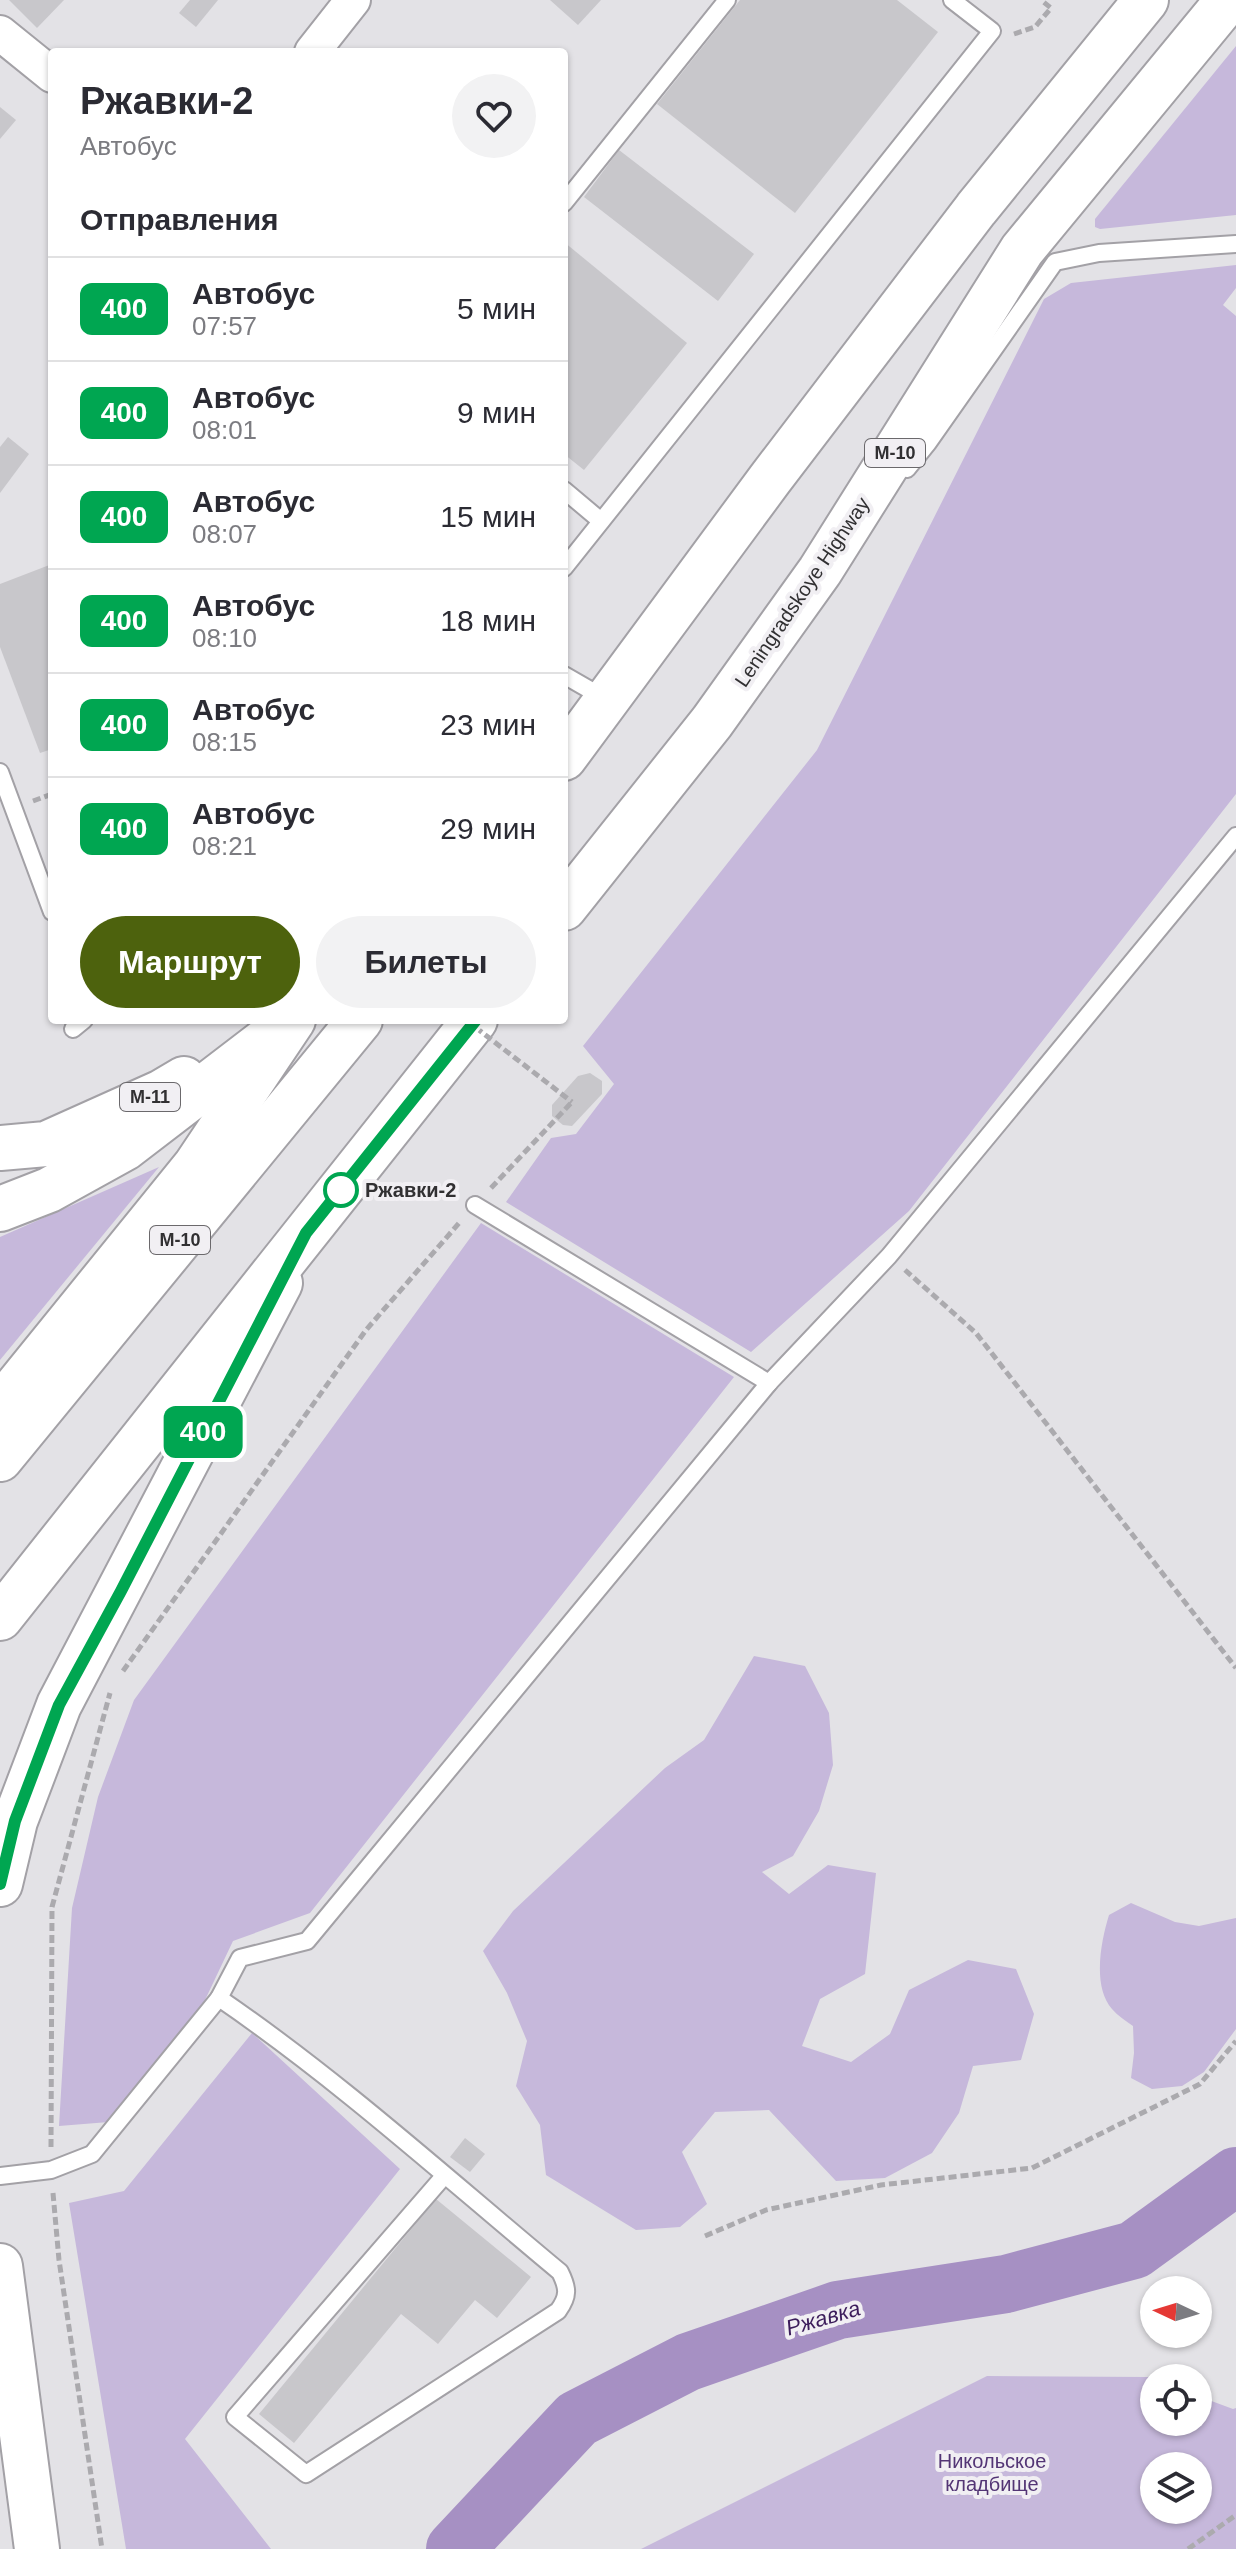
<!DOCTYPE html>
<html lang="ru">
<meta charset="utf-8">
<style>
body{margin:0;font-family:Helvetica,sans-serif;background:#f2f2f3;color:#2b2b33;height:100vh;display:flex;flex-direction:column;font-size:30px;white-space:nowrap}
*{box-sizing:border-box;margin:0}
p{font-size:26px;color:#7c7c81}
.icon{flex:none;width:44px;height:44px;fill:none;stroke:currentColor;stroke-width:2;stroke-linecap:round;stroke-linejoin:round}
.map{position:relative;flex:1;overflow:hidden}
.panel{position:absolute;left:48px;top:48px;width:520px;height:976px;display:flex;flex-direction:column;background:#fff;border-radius:8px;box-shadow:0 2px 6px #0004}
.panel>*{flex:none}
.badge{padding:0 16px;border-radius:12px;font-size:28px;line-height:52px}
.needle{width:52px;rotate:274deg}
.tools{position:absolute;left:1140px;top:2276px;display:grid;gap:16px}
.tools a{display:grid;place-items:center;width:72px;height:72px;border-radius:50%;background:#fff;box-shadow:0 2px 6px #0004;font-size:40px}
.map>.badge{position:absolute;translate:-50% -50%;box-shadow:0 0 0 4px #fff}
h2{padding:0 32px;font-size:30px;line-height:72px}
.round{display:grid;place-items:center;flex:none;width:84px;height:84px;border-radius:42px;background:#f2f2f3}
.head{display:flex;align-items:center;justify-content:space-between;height:136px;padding:0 32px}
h1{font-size:38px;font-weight:600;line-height:60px}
.primary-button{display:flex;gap:16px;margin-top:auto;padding:16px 32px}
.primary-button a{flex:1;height:92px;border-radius:48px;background:#4d620d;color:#fff;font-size:32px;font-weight:600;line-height:92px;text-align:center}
.primary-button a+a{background:#f2f2f3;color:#2b2b33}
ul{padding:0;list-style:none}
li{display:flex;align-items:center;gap:24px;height:104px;padding:0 32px;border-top:2px solid #e1e1e2}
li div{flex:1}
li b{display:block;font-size:30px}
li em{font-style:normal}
li .badge{min-width:88px;font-weight:700;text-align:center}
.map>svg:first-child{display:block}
.green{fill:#c6b8db;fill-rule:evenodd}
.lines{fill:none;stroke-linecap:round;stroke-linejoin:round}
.river{stroke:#a690c3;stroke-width:58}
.building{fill:#c8c7cb}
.lane-casing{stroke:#a3a1a6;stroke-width:20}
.street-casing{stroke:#a3a1a6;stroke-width:38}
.primary-casing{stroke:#a3a1a6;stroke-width:48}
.highway-casing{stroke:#a3a1a6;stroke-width:48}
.path{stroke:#abaaae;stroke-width:5;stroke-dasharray:8 4;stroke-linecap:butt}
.lane{stroke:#fff;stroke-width:16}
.street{stroke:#fff;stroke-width:34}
.primary{stroke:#fff;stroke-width:44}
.highway{stroke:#fff;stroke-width:44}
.path-bridge{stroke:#abaaae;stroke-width:5;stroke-dasharray:8 4;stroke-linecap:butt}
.line-casing{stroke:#fff;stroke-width:18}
.line{stroke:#00a651;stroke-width:12}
.stop-dot{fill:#fff;stroke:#00a651;stroke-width:4}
.labels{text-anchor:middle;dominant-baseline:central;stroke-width:8;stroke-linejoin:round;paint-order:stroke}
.shield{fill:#f1eff3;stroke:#6b696c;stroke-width:2}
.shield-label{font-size:18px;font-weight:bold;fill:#313032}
.street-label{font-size:20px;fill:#313032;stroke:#f1eff3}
.stop-label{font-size:20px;font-weight:bold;fill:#313032;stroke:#f1eff3;text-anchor:start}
.park-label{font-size:20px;fill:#533575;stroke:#f1eff3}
.water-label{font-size:22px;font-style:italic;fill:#3c1d5b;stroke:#f1eff3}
</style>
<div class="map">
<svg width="1236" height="2549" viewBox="0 0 1236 2549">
<rect width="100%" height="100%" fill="#e3e2e6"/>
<g class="green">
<polygon points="1236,46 1236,215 1100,229 1095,227 1095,219"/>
<polygon points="1236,265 1236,288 1223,305 1236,316 1236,794 909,1211 751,1352 506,1202 551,1138 576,1134 614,1084 583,1046 817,750 1044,299 1071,283"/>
<polygon points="159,1167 0,1360 0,1237"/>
<polygon points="481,1223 734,1377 310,1913 233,1941 178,2057 121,2121 59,2126 72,1908 98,1797 134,1700"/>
<polygon points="754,1656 805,1666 829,1713 833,1765 819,1811 793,1856 762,1872 789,1894 828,1865 876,1873 865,1974 820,1999 802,2046 851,2062 890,2034 909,1990 968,1960 1016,1969 1034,2014 1021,2060 973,2066 959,2113 932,2153 885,2178 836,2181 769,2110 715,2112 682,2152 707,2204 680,2227 636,2230 546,2175 540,2125 516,2086 527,2041 507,1993 483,1951 513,1911 665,1768 704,1740"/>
<path d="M1131 1903 1175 1922 1199 1926 1236 1918V2029L1204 2072 1182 2086 1152 2089 1131 2078 1134 2053 1133 2026C1126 2021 1118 2016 1112 2009 1092 1986 1101 1941 1109 1915Z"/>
<polygon points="252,2033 400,2169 185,2439 271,2549 126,2549 69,2203 124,2191"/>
<path d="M987 2376 1148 2377 1154 2379V2422H1198V2396L1233 2409 1236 2408V2549H641ZM1154 2466H1198V2510H1154Z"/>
</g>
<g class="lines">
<polyline class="river" points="455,2549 577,2419 688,2362 838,2310 1006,2284 1134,2250 1236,2176"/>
</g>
<g class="building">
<polygon points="9,0 64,0 37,28"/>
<polygon points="190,0 218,0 196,27 179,13"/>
<polygon points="550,0 601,0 578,25"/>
<polygon points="740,0 897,0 938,32 795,213 657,104"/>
<polygon points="0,107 16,120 0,139"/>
<polygon points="619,150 754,254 718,301 584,197"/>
<polygon points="564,242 687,343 584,470 564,454"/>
<polygon points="8,437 29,454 0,493 0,447"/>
<polygon points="52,564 52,749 40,753 0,647 0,584"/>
<polygon points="590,1073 602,1081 602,1094 572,1126 563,1125 552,1116 552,1105 578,1076"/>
<polygon points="465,2138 485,2154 470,2172 450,2157"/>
<polygon points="436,2199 531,2277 497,2318 475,2300 438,2344 401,2314 294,2443 259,2414"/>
</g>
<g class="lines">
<g class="lane-casing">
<g id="lane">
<polyline points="564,203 727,0"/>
<polyline points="907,469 928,443 1055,262 1099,253 1236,244"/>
<polyline points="564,490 601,521"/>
<polyline points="564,568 992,31 952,0"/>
<polyline points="564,675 604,698"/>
<polyline points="0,772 52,912"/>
<polyline points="73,1029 84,1020"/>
<polyline points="475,1205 769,1383"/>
<polyline points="219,1998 240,1958 307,1941 769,1383 889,1256 1236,836"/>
<path d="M0 2176 51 2170 92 2154 219 1998C339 2080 448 2179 560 2272 568 2288 569 2296 558 2311L306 2474 235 2417 444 2176"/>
</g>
</g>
<g class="street-casing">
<g id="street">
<polyline points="0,33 52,75"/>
<polyline points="312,52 353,0"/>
</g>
</g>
<g class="primary-casing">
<g id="primary">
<polyline points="0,1148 46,1144 162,1092 184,1079"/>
<polyline points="0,1209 49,1190 125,1148 266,1040"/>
<polyline points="0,1407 196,1165 293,1020"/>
<polyline points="0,1884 15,1821 59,1705 280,1283"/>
<polyline points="0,2266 37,2549"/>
</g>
</g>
<g class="highway-casing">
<g id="highway">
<polyline points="564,758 770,479 976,209 1146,0"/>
<polyline points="564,908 712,722 820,571 1022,250 1228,0"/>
<polyline points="0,1459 360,1020"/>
<polyline points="0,1618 475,1020"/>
</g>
</g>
<g class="path">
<polyline points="1014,34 1035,27 1051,8 1041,0"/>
<polyline points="33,801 52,794"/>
<polyline points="491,1188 572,1102"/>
<polyline points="905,1270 976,1333 1236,1668"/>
<polyline points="123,1671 366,1330 460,1222"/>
<polyline points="51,2147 52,1907 110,1693"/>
<polyline points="53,2193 59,2260 102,2549"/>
<polyline points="705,2236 766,2210 881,2185 1032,2168 1200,2084 1236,2041"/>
<polyline points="1188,2549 1236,2515"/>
</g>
<use href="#lane" class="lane"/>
<use href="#street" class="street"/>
<use href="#primary" class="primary"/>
<use href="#highway" class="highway"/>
<polyline class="path-bridge" points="466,1020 572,1102"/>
</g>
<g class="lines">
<g class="line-casing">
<polyline id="line" points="0,1884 15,1821 59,1705 121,1591 306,1233 476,1020"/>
</g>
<use href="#line" class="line"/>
</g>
<circle class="stop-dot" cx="341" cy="1190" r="16"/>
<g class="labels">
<g class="shield">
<rect x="865" y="439" width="60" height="28" rx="6"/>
<rect x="120" y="1083" width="60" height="28" rx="6"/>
<rect x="150" y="1226" width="60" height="28" rx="6"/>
</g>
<g class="shield-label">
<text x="895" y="453">М-10</text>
<text x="150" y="1097">М-11</text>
<text x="180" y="1240">М-10</text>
</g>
<g class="street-label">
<text transform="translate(802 592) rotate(-56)">Leningradskoye Highway</text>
</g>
<g class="stop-label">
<text x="365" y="1190">Ржавки-2</text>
</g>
<g class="park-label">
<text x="992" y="2461">Никольское<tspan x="992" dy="23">кладбище</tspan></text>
</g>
<g class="water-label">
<text transform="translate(823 2318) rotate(-16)">Ржавка</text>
</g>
</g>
</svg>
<div class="tools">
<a><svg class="needle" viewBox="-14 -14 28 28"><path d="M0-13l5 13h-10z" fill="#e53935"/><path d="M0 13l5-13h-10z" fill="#7c7c81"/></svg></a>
<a><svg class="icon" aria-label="locate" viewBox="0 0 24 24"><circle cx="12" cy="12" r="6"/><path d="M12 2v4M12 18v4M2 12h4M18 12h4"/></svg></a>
<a><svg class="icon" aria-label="layers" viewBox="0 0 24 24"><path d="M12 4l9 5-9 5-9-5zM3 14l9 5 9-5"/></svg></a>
</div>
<b class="badge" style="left:203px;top:1432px;background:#00a651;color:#fff">400</b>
<section class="panel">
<div class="head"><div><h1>Ржавки-2</h1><p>Автобус</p></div><a class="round"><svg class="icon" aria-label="heart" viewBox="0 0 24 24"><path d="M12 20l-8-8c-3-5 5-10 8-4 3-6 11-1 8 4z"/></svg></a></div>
<h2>Отправления</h2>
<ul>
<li><span class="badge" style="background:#00a651;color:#fff">400</span><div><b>Автобус</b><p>07:57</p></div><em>5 мин</em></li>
<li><span class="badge" style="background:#00a651;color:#fff">400</span><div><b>Автобус</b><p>08:01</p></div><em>9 мин</em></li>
<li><span class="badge" style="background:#00a651;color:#fff">400</span><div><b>Автобус</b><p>08:07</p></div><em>15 мин</em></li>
<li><span class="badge" style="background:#00a651;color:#fff">400</span><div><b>Автобус</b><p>08:10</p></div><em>18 мин</em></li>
<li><span class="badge" style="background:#00a651;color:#fff">400</span><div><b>Автобус</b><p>08:15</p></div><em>23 мин</em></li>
<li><span class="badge" style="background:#00a651;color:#fff">400</span><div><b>Автобус</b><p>08:21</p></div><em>29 мин</em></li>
</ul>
<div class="primary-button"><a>Маршрут</a><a>Билеты</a></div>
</section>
</div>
